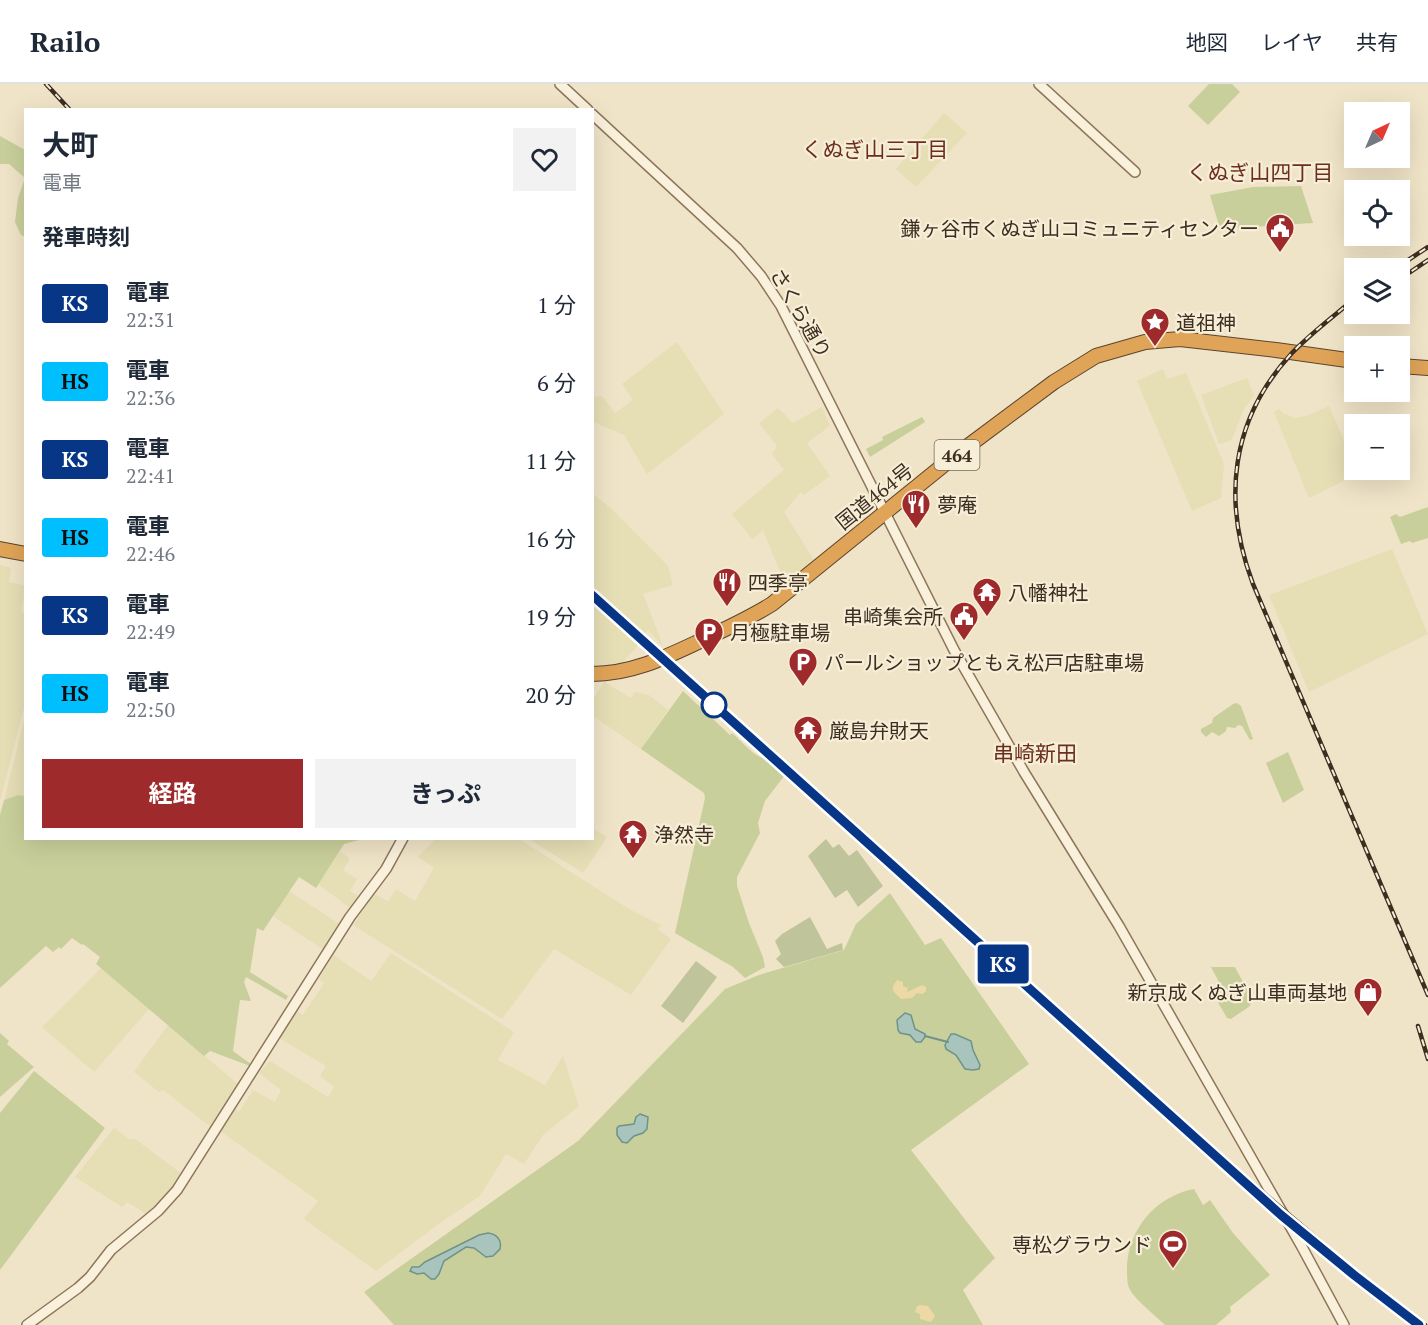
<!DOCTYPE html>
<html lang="ja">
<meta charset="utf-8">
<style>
body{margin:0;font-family:"PT Serif","Noto Sans JP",serif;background:#f2f2f3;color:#1f2937;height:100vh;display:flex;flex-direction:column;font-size:22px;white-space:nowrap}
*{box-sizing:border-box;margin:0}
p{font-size:20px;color:#747a83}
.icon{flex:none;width:33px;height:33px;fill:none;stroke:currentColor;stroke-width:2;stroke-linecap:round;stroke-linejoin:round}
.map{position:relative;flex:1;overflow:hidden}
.side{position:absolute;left:24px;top:24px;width:570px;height:732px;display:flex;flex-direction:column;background:#fff;border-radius:0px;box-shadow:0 6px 24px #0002}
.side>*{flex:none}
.badge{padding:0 12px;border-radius:4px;font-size:21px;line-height:39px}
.needle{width:39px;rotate:44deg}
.fabs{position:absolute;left:1344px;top:18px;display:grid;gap:12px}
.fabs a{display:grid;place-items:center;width:66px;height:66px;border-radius:0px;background:#fff;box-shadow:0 6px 24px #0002;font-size:30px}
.map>.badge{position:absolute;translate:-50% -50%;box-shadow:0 0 0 3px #fff}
h2{padding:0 18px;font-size:22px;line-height:54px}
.round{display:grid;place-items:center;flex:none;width:63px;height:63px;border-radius:0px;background:#f2f2f3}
.head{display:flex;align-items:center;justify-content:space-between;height:102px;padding:0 18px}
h1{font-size:28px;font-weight:700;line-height:45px}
.cta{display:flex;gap:12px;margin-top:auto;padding:12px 18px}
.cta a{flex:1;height:69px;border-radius:0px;background:#9e2a2b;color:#fff;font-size:24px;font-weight:700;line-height:69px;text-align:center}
.cta a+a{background:#f2f2f3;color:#1f2937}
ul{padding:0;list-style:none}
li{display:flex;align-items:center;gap:18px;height:78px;padding:0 18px}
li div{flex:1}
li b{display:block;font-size:22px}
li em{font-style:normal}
li .badge{min-width:66px;font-weight:700;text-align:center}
header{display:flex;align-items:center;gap:36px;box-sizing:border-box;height:84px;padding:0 30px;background:#fff;border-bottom:2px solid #e0e1e3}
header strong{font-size:28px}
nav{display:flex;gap:33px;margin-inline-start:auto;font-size:21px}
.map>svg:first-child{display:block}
.farmland{fill:#e6deb5}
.green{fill:#c9cf9b}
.sand{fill:#ecd9a5}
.cemetery{fill:#bfc49a}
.water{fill:#a9c4bc;stroke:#6f938a;stroke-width:1.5}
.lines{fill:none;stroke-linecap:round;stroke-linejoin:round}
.stream{stroke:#6f938a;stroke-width:2}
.minor-casing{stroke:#8d765c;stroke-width:12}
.highway-casing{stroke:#5b4430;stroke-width:16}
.minor{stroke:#faf1dc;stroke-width:9}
.highway{stroke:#e0a458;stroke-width:14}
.rail-casing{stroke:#3d2e20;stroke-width:4.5}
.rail{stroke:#f7eed8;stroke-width:2;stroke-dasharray:7;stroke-linecap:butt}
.line-casing{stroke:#fff;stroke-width:14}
.line{stroke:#073686;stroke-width:9}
.stop-dot{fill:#fff;stroke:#073686;stroke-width:3}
.labels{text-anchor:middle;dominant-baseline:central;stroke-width:4.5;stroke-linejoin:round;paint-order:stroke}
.shield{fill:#f7eed8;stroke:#756857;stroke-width:1.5}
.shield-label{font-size:18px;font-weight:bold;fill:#3d2e20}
.poi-label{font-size:20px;fill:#3d2e20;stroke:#f7eed8;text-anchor:start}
.street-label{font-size:20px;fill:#3d2e20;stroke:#f7eed8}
.neighbourhood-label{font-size:21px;fill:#6b2e1e;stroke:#f7eed8}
</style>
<header>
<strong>Railo</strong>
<nav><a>地図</a><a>レイヤ</a><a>共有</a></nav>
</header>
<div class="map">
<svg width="1428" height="1241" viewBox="0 0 1428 1241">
<rect width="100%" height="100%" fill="#f0e4c8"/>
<g class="farmland">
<polygon points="944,29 967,49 916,103 896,85"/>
<polygon points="677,258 724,330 647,390 624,351 593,338 593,313 602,312 615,329 633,316 622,300"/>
<polygon points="1163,285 1167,295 1186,289 1224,380 1221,414 1192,427 1137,297"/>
<polygon points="1247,294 1254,311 1243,327 1233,353 1230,357 1219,360 1201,311"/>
<polygon points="1329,322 1354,380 1354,386 1357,386 1359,389 1309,414 1274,328 1279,325 1283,329 1294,334 1306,332"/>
<polygon points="822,323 830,342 807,359 830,392 804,411 801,408 784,428 814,476 785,499 763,447 752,455 732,430 784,386 772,370 777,362 759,339 778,324 793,339"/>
<polygon points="592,409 614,427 668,482 673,501 643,510 663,562 648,546 644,550 593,502"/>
<polygon points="1392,465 1428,550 1309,608 1269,511"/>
<polygon points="0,481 11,484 9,498 26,502 21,528 26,530 25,620 0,717"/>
<polygon points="593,519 638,561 622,579 593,582"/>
<polygon points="604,598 631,614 635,608 649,611 668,626 641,665 593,632 593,616"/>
<polygon points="25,632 25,712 18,711 4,716"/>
<polygon points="593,745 607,753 583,789 529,755 592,754"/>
<polygon points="519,755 629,825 661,841 658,846 671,855 631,911 554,865 502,935 353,841 374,810 388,817 396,805 415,817 434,784 418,773 435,755"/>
<polygon points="340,767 350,775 343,786 357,795 350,807 358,812 350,824 318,800"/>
<polygon points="289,807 341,841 324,866 273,832"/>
<polygon points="391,869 514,948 498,976 545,1001 563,972 579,1022 543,1051 524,1080 506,1070 480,1112 440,1139 376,1187 304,1135 318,1117 220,1047 234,1025 239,1028 253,1006 275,1018 281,1006 259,989 270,977 328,1013 334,1003 320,992 326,982 279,954 297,927 303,931 324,899 319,895 334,871 371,897"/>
<polygon points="101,884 149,925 94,988 42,943"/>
<polygon points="168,941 238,1000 211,1043 163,1006 159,1008 134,988"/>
<polygon points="114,1044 129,1055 135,1055 182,1090 166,1113 147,1130 127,1118 122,1123 75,1093"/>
</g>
<g class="green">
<polygon points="1209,0 1232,0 1240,8 1208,41 1188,22"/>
<polygon points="0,52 25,66 25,153 21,151 15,138 18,114 25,94 9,80 0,80"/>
<polygon points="1301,102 1313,139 1220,145 1210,111 1253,103"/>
<polygon points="922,333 925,338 870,373 866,365 883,356 882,353"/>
<polygon points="1428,423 1428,454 1412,459 1410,457 1401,460 1390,433 1396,430 1400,433"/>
<path d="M683 607 730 651 732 649C742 657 754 674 767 675L785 691 765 717 758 739 760 749 737 793V802L749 839 763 873 765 883 745 894 733 883 675 849 705 714 704 709 641 665Z"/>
<polygon points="1237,619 1241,622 1253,655 1250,656 1242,642 1238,641 1235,644 1227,643 1226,647 1219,652 1212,648 1206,653 1201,648 1201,645 1212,639 1213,634 1233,620"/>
<polygon points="1288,668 1304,706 1283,719 1266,679"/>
<polygon points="18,711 25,712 26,754 363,755 344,760 316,804 299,793 263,847 257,844 250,888 288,912 286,916 246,893 244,898 251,917 240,916 233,967 251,980 250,982 210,967 204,972 96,880 100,873 83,860 82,861 72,854 61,865 59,863 53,868 46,862 0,904 0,731 4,716"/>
<polygon points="890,809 925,861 941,854 1029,980 911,1066 995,1174 963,1206 983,1241 394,1241 364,1208 578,1057 725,905 759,891 844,866 856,840"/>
<polygon points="1211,883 1235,883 1252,915 1250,922 1231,935 1227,934 1212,908 1220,900"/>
<polygon points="0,949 9,957 7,960 34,983 0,1013"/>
<polygon points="34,987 105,1044 0,1186 0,1029"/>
<path d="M1194 1105 1203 1121 1210 1116 1233 1149 1270 1191 1230 1223 1231 1228 1216 1241H1165C1155 1231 1135 1216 1129 1204 1127 1199 1127 1190 1127 1185 1127 1146 1156 1112 1194 1105Z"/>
</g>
<g class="sand">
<polygon points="897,896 903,898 903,902 908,904 907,908 922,901 926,903 926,907 923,910 917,909 912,914 901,915 893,907 893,902"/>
<polygon points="920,1221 928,1222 935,1232 931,1238 920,1235 920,1230 915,1228 917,1222"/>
</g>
<g class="cemetery">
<polygon points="826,755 833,764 839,760 849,772 857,766 883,802 858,823 847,806 835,814 808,772"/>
<polygon points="810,833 827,865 842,859 843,866 784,883 776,875 781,870 775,857 782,850"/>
<polygon points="696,877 717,893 683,939 661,922"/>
</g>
<g class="water">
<polygon points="905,929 911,931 915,945 925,950 925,953 921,958 916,958 910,951 900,949 898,946 897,936"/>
<polygon points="951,950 955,950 971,957 973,966 980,981 979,985 973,986 965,985 956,971 946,965 945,961"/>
<polygon points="640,1030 648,1033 647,1045 643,1049 634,1052 627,1059 622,1058 617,1051 617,1044 619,1042 634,1040 636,1033"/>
<path d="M488 1149C497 1150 502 1156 500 1165L493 1172 486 1173 474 1164 466 1163 444 1177 439 1190 435 1195H431L424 1189 417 1190 410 1187 412 1183H419L425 1178 479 1151Z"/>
</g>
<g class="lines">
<polyline class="stream" points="925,952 948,958"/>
<g class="minor-casing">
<g id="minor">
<polyline points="560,0 588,26"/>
<polyline points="1039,0 1135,88"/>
<polyline points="592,30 737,164 761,192 781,222 954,566 1024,688 1119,842 1302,1163 1344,1241"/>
<polyline points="27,1241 78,1204 90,1193 111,1166 158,1127 177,1106 350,833 386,785 403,754"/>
</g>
</g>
<g class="highway-casing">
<g id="highway">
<polyline points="1400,282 1428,284"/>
<polyline points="0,465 26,470"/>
<path d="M592 590C631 590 664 574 698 558 724 546 748 535 772 520L956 371 1054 298 1096 272 1145 258 1180 255 1276 266 1354 277"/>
</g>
</g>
<use href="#minor" class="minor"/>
<use href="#highway" class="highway"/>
<g class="rail-casing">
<g id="rail">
<polyline points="46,0 70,26"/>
<polyline points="1396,184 1428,163"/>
<polyline points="1400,195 1428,176"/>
<path d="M1354 215C1334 232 1311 249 1292 269 1230 336 1222 417 1253 500L1428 911"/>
<polyline points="592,506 1246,1094 1356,1188 1425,1241"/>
<polyline points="1418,942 1428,975"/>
</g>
</g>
<use href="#rail" class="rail"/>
</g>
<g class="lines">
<g class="line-casing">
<polyline id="line" points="592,511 1281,1131 1354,1191 1419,1241"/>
</g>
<use href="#line" class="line"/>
</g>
<defs>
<g id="civic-pin" transform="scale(1.5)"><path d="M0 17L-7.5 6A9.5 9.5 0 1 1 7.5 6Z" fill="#9e2a2b" stroke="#f7eed8"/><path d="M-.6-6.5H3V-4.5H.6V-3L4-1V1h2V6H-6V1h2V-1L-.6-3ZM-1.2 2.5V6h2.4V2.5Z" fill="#fff"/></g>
<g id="sight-pin" transform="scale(1.5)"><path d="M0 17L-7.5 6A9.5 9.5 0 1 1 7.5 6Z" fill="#9e2a2b" stroke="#f7eed8"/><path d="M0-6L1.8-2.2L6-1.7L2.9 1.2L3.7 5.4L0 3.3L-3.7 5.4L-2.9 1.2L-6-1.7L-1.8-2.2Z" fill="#fff"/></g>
<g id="restaurant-pin" transform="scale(1.5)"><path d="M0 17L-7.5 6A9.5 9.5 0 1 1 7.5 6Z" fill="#9e2a2b" stroke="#f7eed8"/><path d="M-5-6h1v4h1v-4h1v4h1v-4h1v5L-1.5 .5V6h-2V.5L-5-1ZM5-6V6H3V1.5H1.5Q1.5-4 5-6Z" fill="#fff"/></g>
<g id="temple-pin" transform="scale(1.5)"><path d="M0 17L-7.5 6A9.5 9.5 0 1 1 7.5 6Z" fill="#9e2a2b" stroke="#f7eed8"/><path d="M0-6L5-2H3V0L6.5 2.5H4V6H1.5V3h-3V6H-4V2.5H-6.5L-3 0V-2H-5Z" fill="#fff"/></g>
<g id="parking-pin" transform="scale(1.5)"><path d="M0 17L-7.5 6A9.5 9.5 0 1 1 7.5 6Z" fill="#9e2a2b" stroke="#f7eed8"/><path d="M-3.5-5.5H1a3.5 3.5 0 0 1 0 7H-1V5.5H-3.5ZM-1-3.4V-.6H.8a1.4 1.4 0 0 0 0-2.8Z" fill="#fff"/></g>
<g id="shop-pin" transform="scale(1.5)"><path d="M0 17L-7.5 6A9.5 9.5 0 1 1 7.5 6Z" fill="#9e2a2b" stroke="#f7eed8"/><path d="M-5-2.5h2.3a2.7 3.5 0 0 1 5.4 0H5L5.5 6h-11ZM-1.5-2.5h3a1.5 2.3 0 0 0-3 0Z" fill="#fff"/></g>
<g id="stadium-pin" transform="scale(1.5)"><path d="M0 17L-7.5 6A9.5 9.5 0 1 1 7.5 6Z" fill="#9e2a2b" stroke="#f7eed8"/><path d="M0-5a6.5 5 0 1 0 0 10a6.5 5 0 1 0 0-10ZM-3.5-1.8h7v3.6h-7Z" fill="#fff"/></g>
</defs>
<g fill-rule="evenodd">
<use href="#civic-pin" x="1280" y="144"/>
<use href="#sight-pin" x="1155" y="238"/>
<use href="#restaurant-pin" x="916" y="420"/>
<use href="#restaurant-pin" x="727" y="498"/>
<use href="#temple-pin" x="987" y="508"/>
<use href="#civic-pin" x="964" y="532"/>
<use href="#parking-pin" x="709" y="548"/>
<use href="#parking-pin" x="803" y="578"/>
<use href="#temple-pin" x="808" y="646"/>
<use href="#temple-pin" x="633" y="750"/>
<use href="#shop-pin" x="1368" y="908"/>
<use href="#stadium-pin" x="1173" y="1160"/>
</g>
<circle class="stop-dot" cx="714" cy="621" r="12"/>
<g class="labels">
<rect class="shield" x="934.5" y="356" width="45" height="30" rx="4.5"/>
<g class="shield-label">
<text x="957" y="371">464</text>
</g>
<g class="poi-label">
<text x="1259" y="144" text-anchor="end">鎌ヶ谷市くぬぎ山コミュニティセンター</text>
<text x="1176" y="238">道祖神</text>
<text x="937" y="420">夢庵</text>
<text x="748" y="498">四季亭</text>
<text x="1008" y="508">八幡神社</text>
<text x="943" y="532" text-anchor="end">串崎集会所</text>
<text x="730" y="548">月極駐車場</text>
<text x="824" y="578">パールショップともえ松戸店駐車場</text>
<text x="829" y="646">厳島弁財天</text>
<text x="654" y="750">浄然寺</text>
<text x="1347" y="908" text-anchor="end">新京成くぬぎ山車両基地</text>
<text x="1152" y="1160" text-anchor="end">専松グラウンド</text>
</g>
<g class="street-label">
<text transform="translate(801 229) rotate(60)">さくら通り</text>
<text transform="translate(874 412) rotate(-39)">国道464号</text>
</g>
<g class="neighbourhood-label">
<text x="875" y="65">くぬぎ山三丁目</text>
<text x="1260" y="88">くぬぎ山四丁目</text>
<text x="1035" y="669">串崎新田</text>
</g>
</g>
</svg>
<div class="fabs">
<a><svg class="needle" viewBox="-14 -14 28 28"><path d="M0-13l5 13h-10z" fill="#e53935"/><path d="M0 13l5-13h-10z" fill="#747a83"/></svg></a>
<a><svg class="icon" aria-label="locate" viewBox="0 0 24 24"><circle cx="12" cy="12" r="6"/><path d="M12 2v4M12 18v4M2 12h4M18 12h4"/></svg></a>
<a><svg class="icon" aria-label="layers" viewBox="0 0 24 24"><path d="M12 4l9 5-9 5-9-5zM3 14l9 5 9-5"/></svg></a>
<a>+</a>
<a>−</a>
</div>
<b class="badge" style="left:1003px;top:880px;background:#073686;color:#fff">KS</b>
<section class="side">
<div class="head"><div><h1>大町</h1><p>電車</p></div><a class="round"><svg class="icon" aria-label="heart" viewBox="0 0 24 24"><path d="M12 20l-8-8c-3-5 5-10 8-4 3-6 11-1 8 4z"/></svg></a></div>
<h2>発車時刻</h2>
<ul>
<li><span class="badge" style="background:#073686;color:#fff">KS</span><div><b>電車</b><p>22:31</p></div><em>1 分</em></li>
<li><span class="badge" style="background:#00bfff;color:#111">HS</span><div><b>電車</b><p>22:36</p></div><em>6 分</em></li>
<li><span class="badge" style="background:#073686;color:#fff">KS</span><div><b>電車</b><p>22:41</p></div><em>11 分</em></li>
<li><span class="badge" style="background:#00bfff;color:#111">HS</span><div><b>電車</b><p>22:46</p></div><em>16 分</em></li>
<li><span class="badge" style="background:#073686;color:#fff">KS</span><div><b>電車</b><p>22:49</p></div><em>19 分</em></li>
<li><span class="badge" style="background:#00bfff;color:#111">HS</span><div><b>電車</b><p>22:50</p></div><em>20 分</em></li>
</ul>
<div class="cta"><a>経路</a><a>きっぷ</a></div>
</section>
</div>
